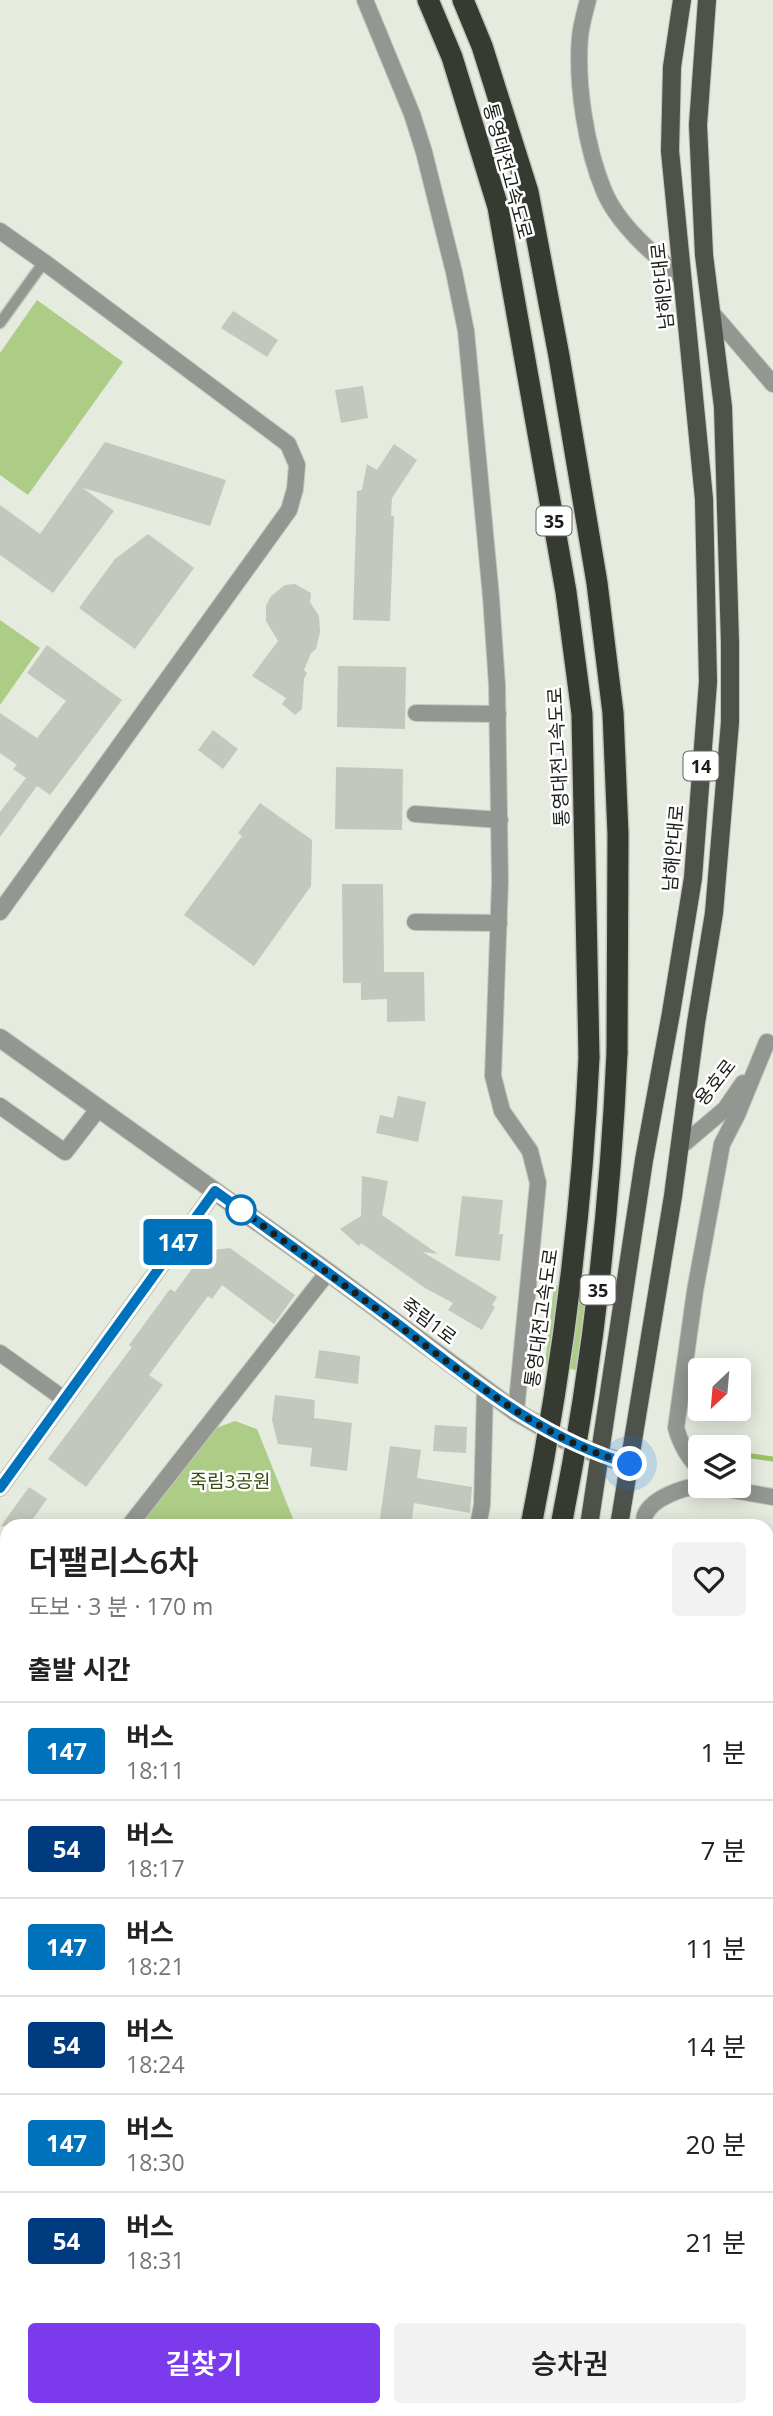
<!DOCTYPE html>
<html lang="ko">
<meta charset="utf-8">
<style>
body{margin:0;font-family:"Open Sans","Noto Sans KR",sans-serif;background:#f2f2f2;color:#222;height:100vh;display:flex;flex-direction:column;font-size:26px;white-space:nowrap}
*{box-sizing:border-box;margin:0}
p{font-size:23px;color:#767676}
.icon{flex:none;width:38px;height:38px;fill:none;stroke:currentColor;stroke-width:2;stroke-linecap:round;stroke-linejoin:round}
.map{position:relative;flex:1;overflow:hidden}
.panel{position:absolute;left:0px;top:1519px;width:774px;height:898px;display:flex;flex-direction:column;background:#fff;border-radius:21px 21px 0 0;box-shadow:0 4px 18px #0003}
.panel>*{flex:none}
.badge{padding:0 14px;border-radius:5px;font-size:24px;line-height:46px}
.needle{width:46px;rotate:206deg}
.tools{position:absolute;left:688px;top:1358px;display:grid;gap:14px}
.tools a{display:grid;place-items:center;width:63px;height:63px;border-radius:7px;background:#fff;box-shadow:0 4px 18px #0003;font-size:35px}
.you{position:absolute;width:35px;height:35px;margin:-18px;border:5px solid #fff;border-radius:50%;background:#1a73e8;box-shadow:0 0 0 10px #1a73e833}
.map>.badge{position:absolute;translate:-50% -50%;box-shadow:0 0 0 4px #fff}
h2{padding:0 28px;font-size:26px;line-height:63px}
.round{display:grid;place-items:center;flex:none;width:74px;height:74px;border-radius:7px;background:#f2f2f2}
.summary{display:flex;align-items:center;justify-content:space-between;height:119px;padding:0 28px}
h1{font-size:33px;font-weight:600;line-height:52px}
.button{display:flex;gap:14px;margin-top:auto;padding:14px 28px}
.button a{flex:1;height:80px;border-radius:7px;background:#7c3aed;color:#fff;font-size:28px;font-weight:600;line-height:80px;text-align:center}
.button a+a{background:#f2f2f2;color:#222}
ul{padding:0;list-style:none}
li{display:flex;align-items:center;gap:21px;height:98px;padding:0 28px;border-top:2px solid #e0e0e0}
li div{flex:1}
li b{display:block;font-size:26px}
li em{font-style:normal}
li .badge{min-width:77px;font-weight:700;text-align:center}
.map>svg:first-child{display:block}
.green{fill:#adcd86}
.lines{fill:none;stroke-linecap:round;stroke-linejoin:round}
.stream{stroke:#9ac266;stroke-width:5}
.building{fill:#c2c8bd}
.pedestrian-casing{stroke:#c1c6bb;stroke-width:13}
.minor-casing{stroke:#c1c6bb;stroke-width:18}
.tertiary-casing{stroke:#c1c6bb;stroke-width:20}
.primary-casing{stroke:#c1c6bb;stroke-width:20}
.motorway-casing{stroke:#c1c6bb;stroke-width:24}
.pedestrian{stroke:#939691;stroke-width:10}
.minor{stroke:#939691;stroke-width:16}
.tertiary{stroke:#939691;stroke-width:18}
.primary{stroke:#4e524a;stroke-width:18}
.motorway{stroke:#363b32;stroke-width:21}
.motorway-bridge-casing{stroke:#c1c6bb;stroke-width:24;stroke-linecap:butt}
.motorway-bridge{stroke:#363b32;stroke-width:21}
.line-casing{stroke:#fff;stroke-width:16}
.line{stroke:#0072bc;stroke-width:10}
.walk{stroke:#1c1e19;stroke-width:7;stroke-dasharray:0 12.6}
.stop-dot{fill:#fff;stroke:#0072bc;stroke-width:3.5}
.labels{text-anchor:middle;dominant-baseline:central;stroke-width:5;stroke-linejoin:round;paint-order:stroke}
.shield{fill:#fff;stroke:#60625e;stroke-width:2}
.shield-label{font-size:18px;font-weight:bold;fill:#1c1e19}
.street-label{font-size:19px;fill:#1c1e19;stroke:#fff}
.park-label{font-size:19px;fill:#364e0b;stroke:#fff}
</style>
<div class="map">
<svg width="773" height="2416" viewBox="0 0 773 2416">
<rect width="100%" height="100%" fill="#e5ebdf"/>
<g class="green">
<polygon points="37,300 123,362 28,495 0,475 0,353"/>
<polygon points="0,620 40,648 0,705"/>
<polygon points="554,1285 600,1293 591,1373 545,1364"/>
<polygon points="235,1421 257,1429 296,1526 139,1526 205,1438 216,1428"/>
<polygon points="7,2093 7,2227 0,2220 0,2100"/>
<polygon points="767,2358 773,2358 773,2416 709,2416 695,2410 766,2410"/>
</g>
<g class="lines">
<polyline class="stream" points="738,1454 773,1459"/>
</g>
<g class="building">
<polygon points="233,311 278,340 267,357 221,328"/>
<polygon points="363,386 368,418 341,423 335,390"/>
<polygon points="105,442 226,480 210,526 83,488 114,511 53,593 0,555 0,505 40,534"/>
<polygon points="394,444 417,460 392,498 391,516 394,516 390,621 353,620 357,491 362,490 367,464 377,470"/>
<polygon points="148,534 194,568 135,649 79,608 115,559"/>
<polygon points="295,584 311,593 310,602 319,616 320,632 316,649 311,653 304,670 307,673 304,679 302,709 295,715 282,704 286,698 252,676 278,641 266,621 266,606 271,596 285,585"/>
<polygon points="47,645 122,700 50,795 37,786 0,837 0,812 26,778 13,769 17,765 0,753 0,713 37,738 66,701 27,673"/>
<polygon points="338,666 406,667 405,729 337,727"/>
<polygon points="213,730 238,749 223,769 198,750"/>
<polygon points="336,767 403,769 402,830 335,829"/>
<polygon points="260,803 312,840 311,886 254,966 184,915 242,836 238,833"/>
<polygon points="342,884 383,884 384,972 424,972 425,1021 387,1022 387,999 361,1000 361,983 343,983"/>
<polygon points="398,1096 426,1102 418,1142 376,1133 380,1115 393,1118"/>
<polygon points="362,1176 388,1181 382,1215 438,1254 423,1252 497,1297 492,1305 495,1307 482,1330 448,1310 453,1303 425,1288 361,1243 359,1246 340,1229 361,1216"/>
<polygon points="462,1196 503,1200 499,1234 503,1234 500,1261 455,1256"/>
<polygon points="230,1248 295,1295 274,1324 222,1285 212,1299 208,1296 149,1375 163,1385 86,1487 48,1459 132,1347 129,1345 170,1289 175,1292 205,1251"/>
<polygon points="319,1350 360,1356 358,1384 315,1378"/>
<polygon points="275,1395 315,1400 314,1418 352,1423 347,1471 310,1466 312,1448 278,1444 272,1420"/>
<polygon points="435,1425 467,1427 466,1453 433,1451"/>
<polygon points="390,1446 421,1450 417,1478 472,1487 470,1513 414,1503 411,1526 379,1526"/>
<polygon points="29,1487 47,1499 28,1526 1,1526"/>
</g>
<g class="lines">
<g class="pedestrian-casing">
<polyline id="pedestrian" points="0,323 44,262"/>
</g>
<g class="minor-casing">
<g id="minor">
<polyline points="365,0 412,114 424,152 454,272 466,331 491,597 497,685 500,882 493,1076 502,1111 530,1151 538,1183 516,1412"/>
<path d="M588 0C585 12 581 25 580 37 576 84 586 148 604 191 618 225 655 256 683 279"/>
<polyline points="0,231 44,262 288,444 297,465 295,489 289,510 0,912"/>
<polyline points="713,314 773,384"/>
<polyline points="416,713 498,714"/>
<polyline points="415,814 500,820"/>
<polyline points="415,922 499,923"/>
<polyline points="0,1106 65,1152 99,1108"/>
<polyline points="679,1148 725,1109 743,1083"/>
<polyline points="0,1353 64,1399"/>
<path d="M700 1469C689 1459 680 1443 676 1428L695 1291 722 1144 737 1115 767 1042"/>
<polyline points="709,1486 773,1497"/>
<polyline points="0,1488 215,1191"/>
<polyline points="129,1526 328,1272"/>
<polyline points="478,1526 482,1505 485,1390"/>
<path d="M643 1526C644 1522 644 1518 645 1515 652 1498 684 1487 700 1486"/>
<polyline points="0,1698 7,1688"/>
<polyline points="0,1806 7,1812"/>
<polyline points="0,1914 7,1920"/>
<polyline points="0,1950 7,1942"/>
<polyline points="0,2001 7,2008"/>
<polyline points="766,2039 773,2041"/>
<polyline points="0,2072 7,2065"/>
<polyline points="766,2243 773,2241"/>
<polyline points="0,2256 7,2263"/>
<polyline points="766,2357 773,2357"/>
<polyline points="685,2410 685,2416"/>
<polyline points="120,2416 121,2410"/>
</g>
</g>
<g class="tertiary-casing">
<polyline id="tertiary" points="0,1038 328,1272 516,1412 565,1440 599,1455 630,1464"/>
</g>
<g class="primary-casing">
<g id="primary">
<polyline points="589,1526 644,1160 671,1013 693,878 708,682 704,499 670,151 672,67 682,0"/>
<polyline points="619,1526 673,1196 696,1023 714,913 730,722 730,643 723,407 704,255 698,125 707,0"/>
</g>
</g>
<g class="motorway-casing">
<g id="motorway">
<polyline points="428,0 452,57 498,207 566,592 582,714 589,1057"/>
<polyline points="463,0 482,46 528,192 559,356 597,583 613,713 618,834 617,1053"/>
<polyline points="203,2416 206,2410"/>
<polyline points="237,2416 240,2410"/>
</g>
</g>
<use href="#pedestrian" class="pedestrian"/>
<use href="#minor" class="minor"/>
<use href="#tertiary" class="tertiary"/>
<use href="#primary" class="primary"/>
<use href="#motorway" class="motorway"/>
<g class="motorway-bridge-casing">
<g id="motorway-bridge">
<path d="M531 1526C562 1371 582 1214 589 1057"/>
<path d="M561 1526C592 1370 610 1212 617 1053"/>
</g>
</g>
<use href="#motorway-bridge" class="motorway-bridge"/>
</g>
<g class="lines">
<g class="line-casing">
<path id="line" d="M0 1488 215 1191C275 1234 336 1278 395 1322 469 1378 540 1439 630 1464"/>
</g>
<use href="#line" class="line"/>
<path class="walk" d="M241 1210 237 1207C295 1249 353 1291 410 1334 479 1385 545 1441 630 1464"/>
</g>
<circle class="stop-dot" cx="241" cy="1210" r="14"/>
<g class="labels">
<g class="shield">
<rect x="536.5" y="506.5" width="35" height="29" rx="5"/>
<rect x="683.5" y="751.5" width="35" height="29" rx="5"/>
<rect x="580.5" y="1275.5" width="35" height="29" rx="5"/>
</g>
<g class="shield-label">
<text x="554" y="521">35</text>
<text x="701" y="766">14</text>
<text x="598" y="1290">35</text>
</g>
<g class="street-label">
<text transform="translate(508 171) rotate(75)">통영대전고속도로</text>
<text transform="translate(662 286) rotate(-96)">남해안대로</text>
<text transform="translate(558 757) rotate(-93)">통영대전고속도로</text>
<text transform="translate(673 848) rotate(-85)">남해안대로</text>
<text transform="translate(715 1082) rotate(-52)">용호로</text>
<text transform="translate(541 1318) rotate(-82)">통영대전고속도로</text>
<text transform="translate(429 1321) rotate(37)">죽림1로</text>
</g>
<g class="park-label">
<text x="230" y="1481">죽림3공원</text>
</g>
</g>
</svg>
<div class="tools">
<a><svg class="needle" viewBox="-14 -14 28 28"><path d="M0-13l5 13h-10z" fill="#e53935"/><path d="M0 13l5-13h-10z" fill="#767676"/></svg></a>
<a><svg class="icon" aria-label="layers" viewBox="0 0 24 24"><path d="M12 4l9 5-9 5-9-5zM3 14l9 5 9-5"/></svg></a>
</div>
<div class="you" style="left:630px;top:1464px"></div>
<b class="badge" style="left:178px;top:1242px;background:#0072bc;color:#fff">147</b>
<section class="panel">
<div class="summary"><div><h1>더팰리스6차</h1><p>도보 · 3 분 · 170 m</p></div><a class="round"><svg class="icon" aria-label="heart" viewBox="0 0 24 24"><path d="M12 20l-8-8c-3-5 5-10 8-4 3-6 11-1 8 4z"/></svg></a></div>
<h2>출발 시간</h2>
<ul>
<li><span class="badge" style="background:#0072bc;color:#fff">147</span><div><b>버스</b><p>18:11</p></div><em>1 분</em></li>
<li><span class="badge" style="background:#003b80;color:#fff">54</span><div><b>버스</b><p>18:17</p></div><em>7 분</em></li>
<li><span class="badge" style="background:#0072bc;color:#fff">147</span><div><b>버스</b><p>18:21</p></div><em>11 분</em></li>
<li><span class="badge" style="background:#003b80;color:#fff">54</span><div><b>버스</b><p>18:24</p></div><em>14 분</em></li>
<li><span class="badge" style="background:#0072bc;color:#fff">147</span><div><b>버스</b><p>18:30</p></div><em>20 분</em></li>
<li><span class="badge" style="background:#003b80;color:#fff">54</span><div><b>버스</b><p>18:31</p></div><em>21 분</em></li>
</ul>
<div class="button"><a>길찾기</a><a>승차권</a></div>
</section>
</div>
